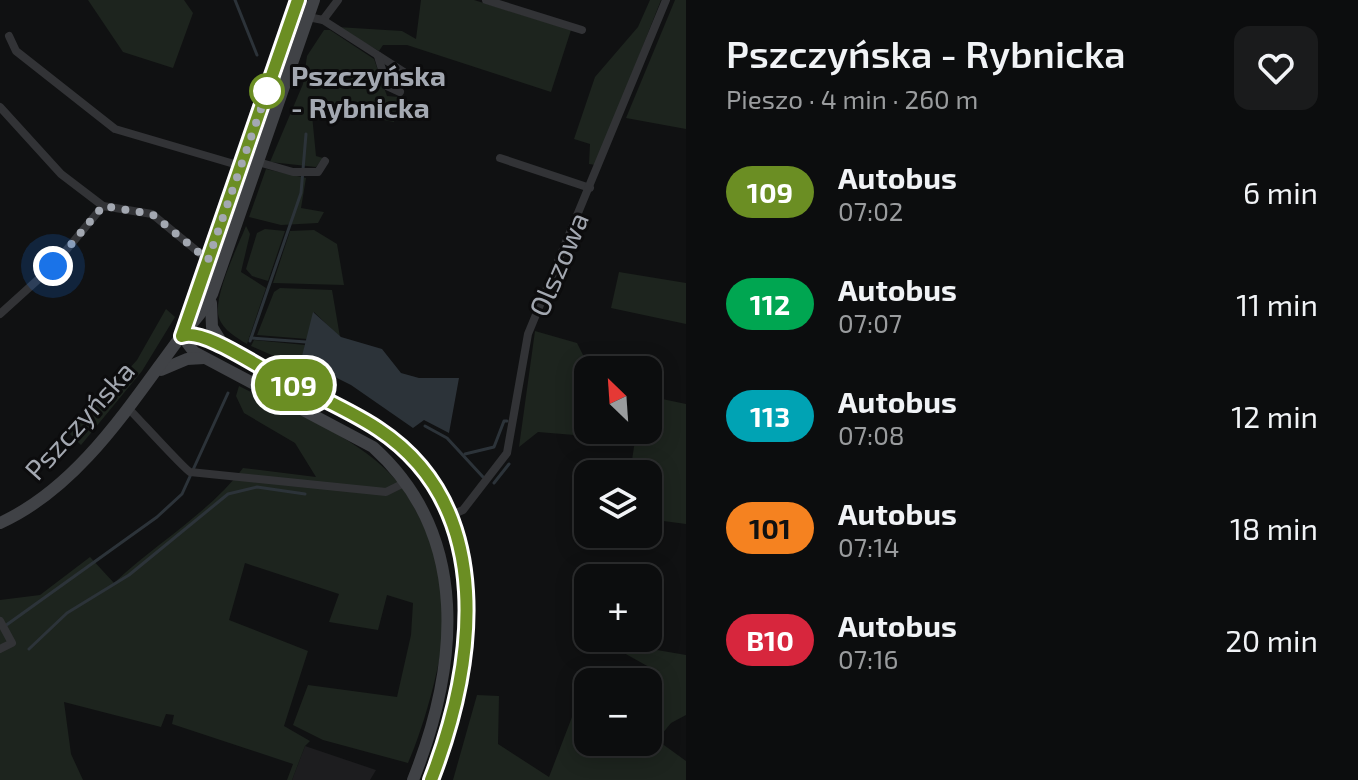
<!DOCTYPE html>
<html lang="pl">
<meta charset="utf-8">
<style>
body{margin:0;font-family:"Exo 2",sans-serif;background:#1a1b1c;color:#f1f3f6;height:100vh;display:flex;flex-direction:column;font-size:30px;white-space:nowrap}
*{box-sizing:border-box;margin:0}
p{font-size:26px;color:#9a9c9e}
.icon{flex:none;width:44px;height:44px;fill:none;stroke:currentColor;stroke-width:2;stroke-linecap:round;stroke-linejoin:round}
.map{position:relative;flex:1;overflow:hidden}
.details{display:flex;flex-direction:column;background:#0c0d0e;width:672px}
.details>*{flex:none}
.badge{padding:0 16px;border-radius:26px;font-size:28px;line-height:52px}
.needle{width:52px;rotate:335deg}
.controls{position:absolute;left:574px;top:356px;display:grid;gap:16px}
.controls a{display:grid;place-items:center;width:88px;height:88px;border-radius:16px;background:#0c0d0e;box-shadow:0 4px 20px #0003,0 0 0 2px #2c2d2e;font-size:40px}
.you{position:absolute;width:40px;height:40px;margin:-20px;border:6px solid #fff;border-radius:50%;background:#1a73e8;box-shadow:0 0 0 12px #1a73e833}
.map>.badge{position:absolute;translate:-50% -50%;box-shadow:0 0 0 4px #fff}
.round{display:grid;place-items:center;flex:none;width:84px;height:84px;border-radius:16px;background:#1a1b1c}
.summary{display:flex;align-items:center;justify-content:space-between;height:136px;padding:0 40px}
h1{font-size:38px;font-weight:600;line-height:60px}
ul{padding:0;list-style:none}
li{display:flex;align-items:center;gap:24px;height:112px;padding:0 40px}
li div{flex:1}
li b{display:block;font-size:30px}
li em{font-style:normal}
li .badge{min-width:88px;font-weight:700;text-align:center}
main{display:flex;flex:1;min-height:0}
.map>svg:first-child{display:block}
.built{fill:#1d1d1f}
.green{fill:#1d241e}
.water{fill:#2c3339}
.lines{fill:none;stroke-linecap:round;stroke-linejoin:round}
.stream{stroke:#2c3339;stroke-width:3}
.street{stroke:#323336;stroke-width:8}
.secondary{stroke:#404246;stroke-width:12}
.line-casing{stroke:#fff;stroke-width:18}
.line{stroke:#6b8e23;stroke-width:12}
.walk{stroke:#a3a8b1;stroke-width:8;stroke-dasharray:0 14.4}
.stop-dot{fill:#fff;stroke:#6b8e23;stroke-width:4}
.labels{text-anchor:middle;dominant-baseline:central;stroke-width:6;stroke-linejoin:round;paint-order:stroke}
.stop-label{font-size:28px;font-weight:bold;fill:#a3a8b1;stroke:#0c0c0d;text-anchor:start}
.street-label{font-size:28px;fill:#a3a8b1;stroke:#0c0c0d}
</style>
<main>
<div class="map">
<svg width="686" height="780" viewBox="0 0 686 780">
<rect width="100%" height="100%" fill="#101112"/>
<polygon class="built" points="305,746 376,770 370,780 292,780"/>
<g class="green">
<polygon points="88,0 184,0 193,13 173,68 123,52"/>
<polygon points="421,0 474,0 571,30 551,92 407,45 383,45 379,51 337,27 402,31 416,39"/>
<polygon points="650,0 661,0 596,165 589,164 590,144 574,139 595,77 638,27"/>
<polygon points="675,0 686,0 686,129 626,118"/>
<polygon points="324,30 330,30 374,59 387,96 399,97 394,122 328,109 312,115 316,156 323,158 316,167 270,162 303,84 307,56"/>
<polygon points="266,169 306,178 301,208 324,212 318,223 281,225 249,217"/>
<path d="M246 226 250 234 241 272 266 288 247 344C237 338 223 330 219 318 212 298 238 246 246 226Z"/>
<polygon points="265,229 285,231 268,281 252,276 246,269 257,233"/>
<polygon points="314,230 337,244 344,285 273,283 290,231"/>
<polygon points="619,272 686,283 686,324 611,308"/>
<polygon points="280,288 332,290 340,337 314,312 307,339 257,335 274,292"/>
<polygon points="166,309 175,317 142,371 81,445 70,434 137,360"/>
<polygon points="535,331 577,343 589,367 600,356 631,362 628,370 588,370 588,430 648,430 648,396 686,404 686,524 648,519 648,474 630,474 635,440 538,432 519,447"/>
<polygon points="254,340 305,345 301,368 251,346"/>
<path d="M239 386C291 412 356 435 396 480 416 503 444 566 446 597 448 641 426 723 408 763L323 740 293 725 308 685 397 697 411 635 413 603 387 595 378 630 329 622 339 594 245 563 229 620 308 651 284 726 310 741 305 746 292 780H287L293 764 172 724 174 715 166 714 161 727 64 702 71 754 83 780H0V600L40 595 90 557 114 583C155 544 209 513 243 468L316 477 295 443 244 413 236 396Z"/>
<polygon points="624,638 627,638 628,645 686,655 686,715 671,723 657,740 686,761 686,780 453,780 477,695 499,696 498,744 549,777 572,717 575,690 588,691 588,742 648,742 648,682 640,682 658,672 624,653"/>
</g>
<polygon class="water" points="313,312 341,337 382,349 401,373 419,378 459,378 449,433 424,420 413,428 351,385 301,360"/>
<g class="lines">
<g class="stream">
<polyline points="235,0 257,55"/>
<polyline points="251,338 306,342"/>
<polyline points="250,341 301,193 306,134"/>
<polyline points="425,426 447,438 483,477"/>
<polyline points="465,454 494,447 504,421 507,421"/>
<polyline points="494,483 509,464"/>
<polyline points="5,626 157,517 182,494 228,393"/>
<polyline points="29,649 67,613 129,575 228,494 257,487 305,494"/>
</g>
<g class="street">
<polyline points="486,0 582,30"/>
<polyline points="308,17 323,20 338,0"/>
<polyline points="323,20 404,72"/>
<polyline points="9,36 16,51 115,129 241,166"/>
<polyline points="378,56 387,86 400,92"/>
<polyline points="0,107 61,174 103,206"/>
<polyline points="500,158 590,188"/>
<polyline points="258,162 293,172 318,172 325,161"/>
<polyline points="0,314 53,266 103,206 152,214 208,260"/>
<path d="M128 408C138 418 185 470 190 472L386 492 404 483"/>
<polyline points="449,516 463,510 507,453 528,334 666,0"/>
<polyline points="0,621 12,643 0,649"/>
</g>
<g class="secondary">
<polyline points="211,303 212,327 223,345"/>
<polyline points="182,332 298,0"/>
<path d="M182 336C202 328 255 365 275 375 309 393 346 408 378 429 498 508 475 666 430 780"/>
<path d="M182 336 194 352 373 447C472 536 458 667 413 780"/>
<polyline points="161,370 187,359 204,358"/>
<path d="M0 523C79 487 129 406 179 339 192 322 202 315 212 294L314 0"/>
</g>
</g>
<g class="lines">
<g class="line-casing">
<path id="line" d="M298 0 182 336C202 328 255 365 275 375 309 393 346 408 378 429 498 508 475 666 431 780"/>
</g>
<use href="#line" class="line"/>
<polyline class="walk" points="53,266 103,206 152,214 208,260 269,86 267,91"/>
</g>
<circle class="stop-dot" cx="267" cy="91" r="16"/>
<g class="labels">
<g class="stop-label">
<text x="291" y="75">Pszczyńska<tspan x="291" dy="32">- Rybnicka</tspan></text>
</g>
<g class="street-label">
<text transform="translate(558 264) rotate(-67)">Olszowa</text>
<text transform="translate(79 420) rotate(-48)">Pszczyńska</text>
</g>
</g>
</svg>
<div class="controls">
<a><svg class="needle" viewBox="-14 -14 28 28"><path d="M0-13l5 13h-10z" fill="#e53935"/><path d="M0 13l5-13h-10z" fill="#9a9c9e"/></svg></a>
<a><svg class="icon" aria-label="layers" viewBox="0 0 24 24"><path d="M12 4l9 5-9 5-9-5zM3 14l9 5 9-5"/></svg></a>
<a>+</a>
<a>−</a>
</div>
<div class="you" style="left:53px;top:266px"></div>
<b class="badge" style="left:294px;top:385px;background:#6b8e23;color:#fff">109</b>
</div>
<section class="details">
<div class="summary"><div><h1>Pszczyńska - Rybnicka</h1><p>Pieszo · 4 min · 260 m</p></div><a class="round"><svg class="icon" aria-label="heart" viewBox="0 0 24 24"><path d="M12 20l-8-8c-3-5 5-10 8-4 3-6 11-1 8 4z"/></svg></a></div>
<ul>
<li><span class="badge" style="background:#6b8e23;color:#fff">109</span><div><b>Autobus</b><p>07:02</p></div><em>6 min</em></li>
<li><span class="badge" style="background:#00a651;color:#fff">112</span><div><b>Autobus</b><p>07:07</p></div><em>11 min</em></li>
<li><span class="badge" style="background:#00a3b4;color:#fff">113</span><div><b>Autobus</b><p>07:08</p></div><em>12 min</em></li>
<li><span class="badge" style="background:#f58220;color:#111">101</span><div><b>Autobus</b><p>07:14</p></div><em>18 min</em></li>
<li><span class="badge" style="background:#d7263d;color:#fff">B10</span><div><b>Autobus</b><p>07:16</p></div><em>20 min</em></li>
</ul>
</section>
</main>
